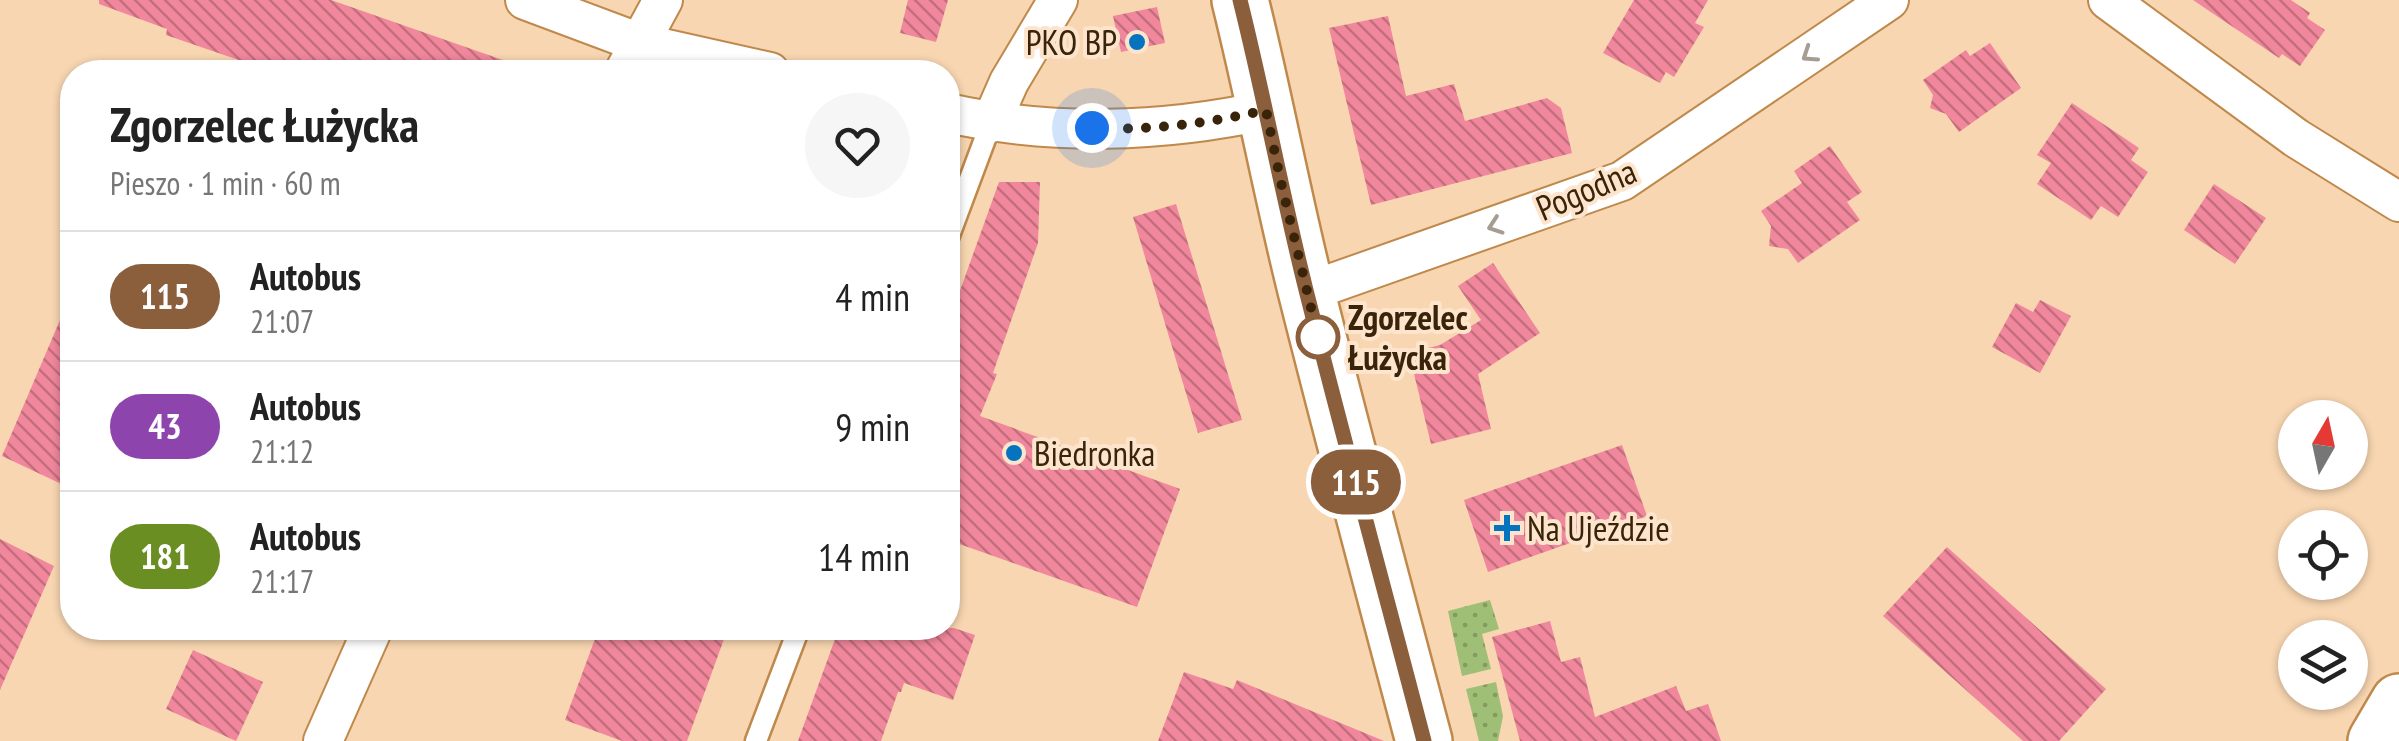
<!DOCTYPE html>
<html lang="pl">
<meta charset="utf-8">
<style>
body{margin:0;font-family:"PT Sans Narrow",sans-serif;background:#f6f6f6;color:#222;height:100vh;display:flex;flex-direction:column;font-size:38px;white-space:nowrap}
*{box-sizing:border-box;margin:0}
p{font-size:32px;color:#767676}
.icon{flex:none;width:55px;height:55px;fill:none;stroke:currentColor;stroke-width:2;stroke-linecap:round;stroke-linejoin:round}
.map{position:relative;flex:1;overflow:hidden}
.drawer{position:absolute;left:60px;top:60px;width:900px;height:580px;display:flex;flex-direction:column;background:#fff;border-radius:40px;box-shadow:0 2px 8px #0004}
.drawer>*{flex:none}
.badge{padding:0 20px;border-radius:32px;font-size:35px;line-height:65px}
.needle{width:65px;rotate:9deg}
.buttons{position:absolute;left:2278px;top:400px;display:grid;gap:20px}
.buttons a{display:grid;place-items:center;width:90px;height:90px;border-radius:50%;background:#fff;box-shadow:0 2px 8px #0004;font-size:50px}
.you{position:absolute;width:50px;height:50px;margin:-25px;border:8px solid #fff;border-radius:50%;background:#1a73e8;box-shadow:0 0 0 15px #1a73e833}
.map>.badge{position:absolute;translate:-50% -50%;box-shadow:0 0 0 5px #fff}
.round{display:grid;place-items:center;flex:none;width:105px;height:105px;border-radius:52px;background:#f6f6f6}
.summary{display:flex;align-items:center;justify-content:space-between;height:170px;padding:0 50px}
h1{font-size:48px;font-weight:700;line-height:75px}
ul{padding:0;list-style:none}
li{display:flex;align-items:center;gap:30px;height:130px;padding:0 50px;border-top:2px solid #e0e0e0}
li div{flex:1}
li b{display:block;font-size:38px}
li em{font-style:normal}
li .badge{min-width:110px;font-weight:700;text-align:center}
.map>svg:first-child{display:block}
.grass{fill:url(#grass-dots)}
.building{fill:url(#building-back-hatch)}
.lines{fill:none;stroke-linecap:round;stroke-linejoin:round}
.lane-casing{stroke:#bf894b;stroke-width:25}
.street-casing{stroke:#bf894b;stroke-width:42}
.secondary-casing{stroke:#bf894b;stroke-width:60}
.lane{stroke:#fff;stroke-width:20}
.street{stroke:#fff;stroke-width:38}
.secondary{stroke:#fff;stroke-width:55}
.oneway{stroke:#a69c90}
.line-casing{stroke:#fff;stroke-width:22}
.line{stroke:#8b5e3c;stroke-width:15}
.walk{stroke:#392409;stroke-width:10;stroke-dasharray:0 18}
.poi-dot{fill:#0673be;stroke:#fde5cd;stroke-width:4}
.stop-dot{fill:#fff;stroke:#8b5e3c;stroke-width:5}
.labels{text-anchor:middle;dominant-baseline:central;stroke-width:8;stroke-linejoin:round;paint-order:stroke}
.poi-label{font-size:35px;fill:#392409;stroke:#fde5cd;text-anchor:start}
.street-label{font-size:35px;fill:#392409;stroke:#fde5cd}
.stop-label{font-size:35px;font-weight:bold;fill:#392409;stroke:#fde5cd;text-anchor:start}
</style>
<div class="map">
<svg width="2399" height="741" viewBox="0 0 2399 741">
<defs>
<pattern id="grass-dots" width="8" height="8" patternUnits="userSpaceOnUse" patternTransform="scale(2.5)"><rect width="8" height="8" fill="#9fbf76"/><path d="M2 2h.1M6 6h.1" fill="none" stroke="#839b5f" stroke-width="1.8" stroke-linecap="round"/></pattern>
<pattern id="building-back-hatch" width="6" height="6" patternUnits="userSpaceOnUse" patternTransform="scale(2.5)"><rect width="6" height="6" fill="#f1879c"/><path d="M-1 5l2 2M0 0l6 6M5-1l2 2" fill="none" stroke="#c46e7d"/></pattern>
</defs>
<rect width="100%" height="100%" fill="#f8d6b1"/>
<g class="grass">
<polygon points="1490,600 1499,629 1482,634 1491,669 1462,676 1448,611"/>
<polygon points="1496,682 1503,716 1498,741 1479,741 1466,689"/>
</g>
<g class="building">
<polygon points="99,0 331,0 523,67 522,72 273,72 166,35 167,29 99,4"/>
<polygon points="908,0 948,0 936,42 900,33"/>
<polygon points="1634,0 1708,0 1695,23 1704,27 1674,77 1666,72 1660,83 1603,53"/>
<polygon points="2193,0 2291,0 2310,13 2307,18 2325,30 2300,66 2282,54 2279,58"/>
<polygon points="1157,7 1165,43 1121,52 1113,16"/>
<polygon points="1388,16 1406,96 1454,84 1465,121 1547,98 1561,108 1572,153 1371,205 1329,28"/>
<polygon points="1990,43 2021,88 1959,132 1946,114 1930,108 1933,95 1923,80 1966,50 1970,56"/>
<polygon points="2072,103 2139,148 2131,160 2148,172 2118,217 2101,206 2091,220 2037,184 2051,163 2037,155"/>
<polygon points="1830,146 1862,192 1847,202 1860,220 1798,263 1788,249 1769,246 1771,226 1761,211 1802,183 1794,171"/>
<polygon points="999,182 1040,182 1038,243 993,373 997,374 980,416 1180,489 1137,607 948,540 948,324"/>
<polygon points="2214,184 2266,218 2235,264 2184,230"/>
<polygon points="1176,204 1242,420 1198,433 1133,217"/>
<polygon points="1493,263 1540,333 1478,374 1491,429 1431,444 1409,353 1440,345 1481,320 1458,286"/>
<polygon points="72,292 72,489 2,456"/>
<polygon points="2040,300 2071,316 2040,373 1992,347 2016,303 2033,312"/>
<polygon points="1622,445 1647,516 1488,572 1464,500"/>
<polygon points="0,539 54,566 0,690"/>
<polygon points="1947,547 2106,689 2059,741 2023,741 1883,616"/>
<polygon points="1550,621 1561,662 1580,657 1595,717 1676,686 1686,711 1708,704 1721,741 1520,741 1492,637"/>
<polygon points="599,628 728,628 687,741 622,741 565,720"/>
<polygon points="839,628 954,628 975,635 953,700 904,683 901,692 898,692 881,741 798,741"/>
<polygon points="193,650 263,682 236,741 166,709"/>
<polygon points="1184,672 1233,689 1237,680 1384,741 1158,741"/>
</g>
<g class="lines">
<g class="lane-casing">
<g id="lane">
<polyline points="948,238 991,123"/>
<polyline points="756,741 799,628"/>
</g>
</g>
<g class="street-casing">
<g id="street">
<polyline points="525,0 640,43 770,72"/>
<polyline points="2108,0 2296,138 2399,202"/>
<polyline points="624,72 663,0"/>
<path d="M948 113C1052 136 1162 133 1267 110"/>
<polyline points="991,123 1009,82 1058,0"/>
<polyline points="1307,292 1622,181 1889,0"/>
<polyline points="323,741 373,628"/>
</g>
</g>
<g class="secondary-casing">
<g id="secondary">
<path d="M1240 0C1264 96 1282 194 1306 290 1344 441 1384 591 1424 741"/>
<polyline points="2376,741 2399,702"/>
</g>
</g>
<use href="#lane" class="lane"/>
<use href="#street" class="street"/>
<use href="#secondary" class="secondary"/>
</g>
<defs><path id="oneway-chevron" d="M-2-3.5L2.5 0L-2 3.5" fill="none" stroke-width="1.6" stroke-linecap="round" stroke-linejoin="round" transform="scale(2.5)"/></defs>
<g class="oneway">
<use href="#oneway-chevron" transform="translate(1809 55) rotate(146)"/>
<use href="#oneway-chevron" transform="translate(1495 226) rotate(161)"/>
</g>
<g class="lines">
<g class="line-casing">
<path id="line" d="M1240 0C1264 96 1282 194 1306 290 1344 441 1385 591 1424 741"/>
</g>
<use href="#line" class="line"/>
<path class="walk" d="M1092 128C1151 131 1209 123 1266 110L1280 178 1318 337"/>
</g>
<g class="poi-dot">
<circle cx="1137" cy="42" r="10"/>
<circle cx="1014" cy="453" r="10"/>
<path d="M1502 513h10v10h10v10h-10v10h-10v-10h-10v-10h10z"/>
</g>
<circle class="stop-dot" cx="1318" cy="337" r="20"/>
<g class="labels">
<g class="poi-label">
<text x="1117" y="42" text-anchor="end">PKO BP</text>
<text x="1034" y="453">Biedronka</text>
<text x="1527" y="528">Na Ujeździe</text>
</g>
<g class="street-label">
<text transform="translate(1586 189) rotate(-23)">Pogodna</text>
</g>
<g class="stop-label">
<text x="1348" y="317">Zgorzelec<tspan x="1348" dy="40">Łużycka</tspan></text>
</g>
</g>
</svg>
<div class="buttons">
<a><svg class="needle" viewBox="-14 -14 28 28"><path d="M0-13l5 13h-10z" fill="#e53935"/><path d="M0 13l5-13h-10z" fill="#767676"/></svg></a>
<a><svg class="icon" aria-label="locate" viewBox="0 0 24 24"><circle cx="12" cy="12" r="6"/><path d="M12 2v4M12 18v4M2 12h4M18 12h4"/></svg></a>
<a><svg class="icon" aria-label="layers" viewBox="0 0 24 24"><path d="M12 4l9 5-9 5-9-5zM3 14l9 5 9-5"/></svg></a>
</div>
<div class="you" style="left:1092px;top:128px"></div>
<b class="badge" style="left:1356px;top:482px;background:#8b5e3c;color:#fff">115</b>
<section class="drawer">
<div class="summary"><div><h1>Zgorzelec Łużycka</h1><p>Pieszo · 1 min · 60 m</p></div><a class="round"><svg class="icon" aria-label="heart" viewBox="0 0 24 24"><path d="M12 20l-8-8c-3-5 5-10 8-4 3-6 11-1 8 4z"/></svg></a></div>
<ul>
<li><span class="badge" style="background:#8b5e3c;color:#fff">115</span><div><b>Autobus</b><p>21:07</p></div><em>4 min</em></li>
<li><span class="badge" style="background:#8e44ad;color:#fff">43</span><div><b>Autobus</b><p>21:12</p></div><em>9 min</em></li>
<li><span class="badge" style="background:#6b8e23;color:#fff">181</span><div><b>Autobus</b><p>21:17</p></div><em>14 min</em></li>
</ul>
</section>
</div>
